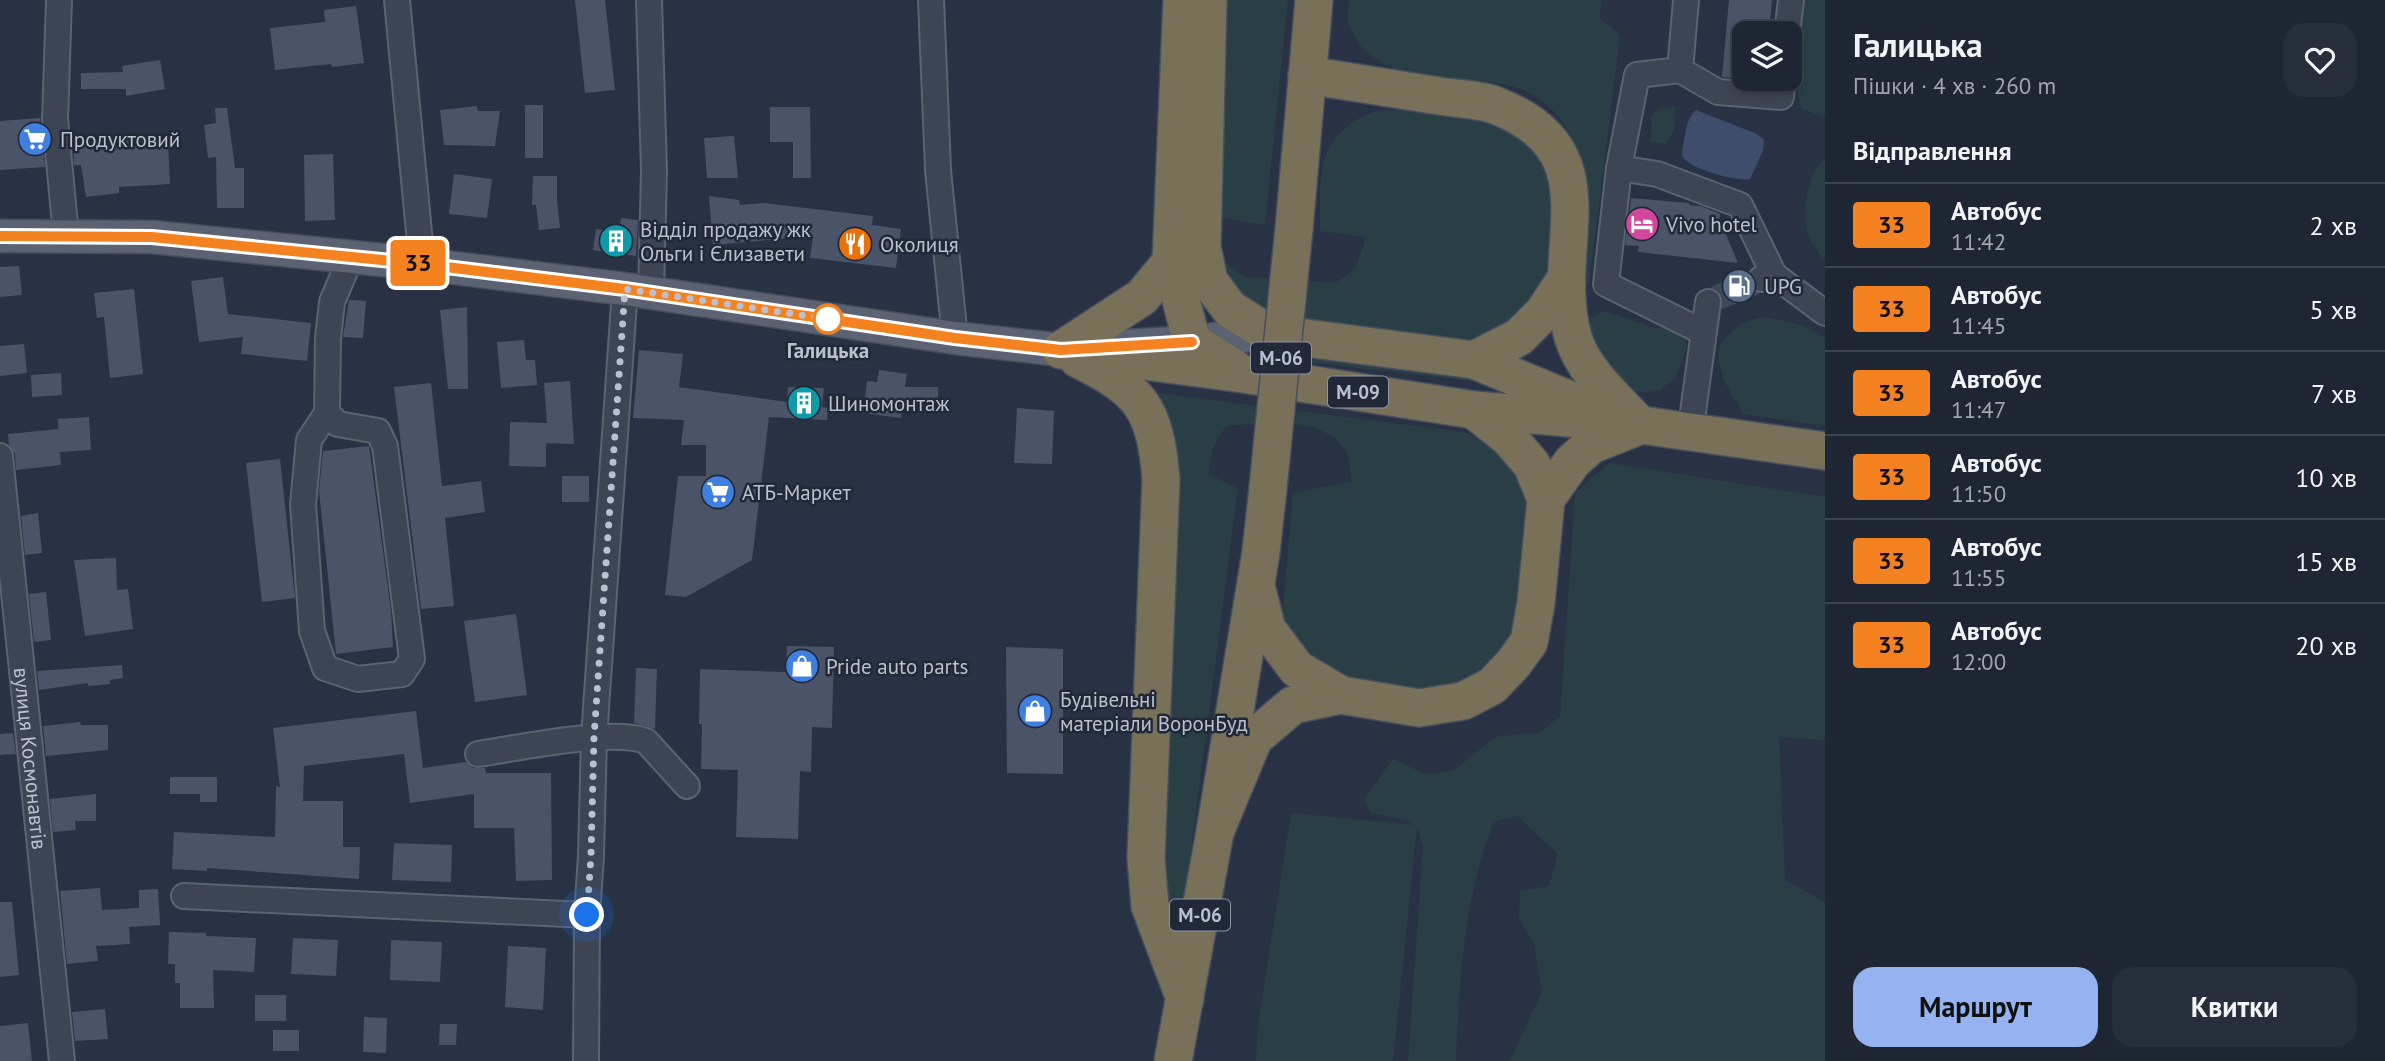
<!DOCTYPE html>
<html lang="uk">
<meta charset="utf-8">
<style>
body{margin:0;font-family:"PT Sans",sans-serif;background:#262e3b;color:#f1f3f6;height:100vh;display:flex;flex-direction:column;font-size:26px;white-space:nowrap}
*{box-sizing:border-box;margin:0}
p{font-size:23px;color:#a1a5ac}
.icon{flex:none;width:38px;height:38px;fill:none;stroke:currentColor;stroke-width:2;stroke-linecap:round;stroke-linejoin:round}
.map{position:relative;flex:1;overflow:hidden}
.panel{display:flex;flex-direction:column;background:#1e2633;width:560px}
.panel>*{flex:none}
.badge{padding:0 14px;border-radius:5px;font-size:24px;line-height:46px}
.buttons{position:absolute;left:1732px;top:21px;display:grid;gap:14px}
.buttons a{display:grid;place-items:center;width:70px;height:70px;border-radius:14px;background:#1e2633;box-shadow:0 4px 10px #0003,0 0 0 2px #3c434e;font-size:35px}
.you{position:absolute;width:35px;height:35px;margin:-18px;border:5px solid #fff;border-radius:50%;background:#1a73e8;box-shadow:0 0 0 10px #1a73e833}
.map>.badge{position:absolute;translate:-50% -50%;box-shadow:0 0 0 4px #fff}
h2{padding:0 28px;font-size:26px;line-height:63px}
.round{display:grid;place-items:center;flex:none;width:74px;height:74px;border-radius:21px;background:#262e3b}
.head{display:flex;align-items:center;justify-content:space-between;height:119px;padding:0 28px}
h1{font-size:33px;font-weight:700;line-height:52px}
.cta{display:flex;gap:14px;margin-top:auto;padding:14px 28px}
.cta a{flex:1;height:80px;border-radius:21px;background:#95b2f1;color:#111;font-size:28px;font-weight:700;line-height:80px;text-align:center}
.cta a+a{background:#262e3b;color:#f1f3f6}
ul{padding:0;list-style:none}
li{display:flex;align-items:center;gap:21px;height:84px;padding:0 28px;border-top:2px solid #3c434e}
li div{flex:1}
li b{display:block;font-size:26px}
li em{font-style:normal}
li .badge{min-width:77px;font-weight:700;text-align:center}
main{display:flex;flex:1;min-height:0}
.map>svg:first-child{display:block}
.green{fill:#2a3f45}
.water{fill:#3f4d6c}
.building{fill:#4a5368}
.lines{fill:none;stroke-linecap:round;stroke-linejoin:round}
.minor-tunnel{stroke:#3e4759;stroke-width:24;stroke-dasharray:24 12;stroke-linecap:butt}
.minor-casing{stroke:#5b6271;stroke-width:28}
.major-casing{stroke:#464d5d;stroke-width:35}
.highway-casing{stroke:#474f5e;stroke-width:40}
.minor{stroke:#3d4453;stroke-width:24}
.major{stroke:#5b6373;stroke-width:32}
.highway{stroke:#79705a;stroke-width:37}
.highway-bridge-casing{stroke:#474f5e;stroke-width:40;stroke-linecap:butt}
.highway-bridge{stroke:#79705a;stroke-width:37}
.line-casing{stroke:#fff;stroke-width:16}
.line{stroke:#f58220;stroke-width:10}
.walk{stroke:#bac0cd;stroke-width:7;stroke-dasharray:0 12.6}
.stop-dot{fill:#fff;stroke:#f58220;stroke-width:3.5}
.labels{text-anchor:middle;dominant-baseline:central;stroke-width:5;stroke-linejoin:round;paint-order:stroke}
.shield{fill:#212939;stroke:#8c93a1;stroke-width:2}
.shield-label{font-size:19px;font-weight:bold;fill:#bac0cd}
.poi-label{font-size:21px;fill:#bac0cd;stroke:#212939;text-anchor:start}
.stop-label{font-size:21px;font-weight:bold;fill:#bac0cd;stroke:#212939}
.street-label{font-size:21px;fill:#bac0cd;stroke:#212939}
</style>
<main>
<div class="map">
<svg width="1825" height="1061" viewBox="0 0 1825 1061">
<rect width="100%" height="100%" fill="#283244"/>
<g class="green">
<polygon points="1220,0 1288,0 1265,225 1214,217"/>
<path d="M1349 0H1602L1599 18 1620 35 1589 283 1577 281C1579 244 1589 183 1577 149 1568 122 1543 95 1515 87 1468 74 1380 87 1355 36 1352 31 1349 26 1348 21 1347 15 1349 7 1349 0Z"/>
<polygon points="1802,0 1825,0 1825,117 1802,109 1797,93 1797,75"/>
<polygon points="1675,106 1674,131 1666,144 1650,141 1652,126 1650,118 1658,109"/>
<path d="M1422 109 1465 114 1497 125 1530 144 1547 169 1555 208 1550 279 1530 313 1464 345 1280 323 1235 298 1212 242 1230 267 1247 277 1336 283 1356 268 1366 237 1320 231C1321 210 1318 186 1323 165 1328 137 1356 114 1384 110 1396 108 1410 109 1422 109Z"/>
<path d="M1825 159V258L1823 259C1817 251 1811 243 1808 234 1801 213 1807 173 1825 159Z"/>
<polygon points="1603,311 1655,328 1671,326 1684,329 1686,349 1676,377 1660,390 1641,393 1627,389 1596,351 1586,321"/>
<path d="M1765 317 1802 325 1825 338V426L1744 414C1733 397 1713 368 1720 347 1721 342 1727 337 1730 333 1740 323 1751 319 1765 317Z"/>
<polygon points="1232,344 1484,377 1478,382 1240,354"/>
<path d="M1148 392 1464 432 1486 441 1506 459 1522 481 1527 510 1516 625 1499 653 1467 680 1437 687 1408 688 1339 681 1281 632 1293 493 1352 481C1350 472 1350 457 1345 449 1318 414 1266 425 1228 425 1213 440 1211 454 1209 475L1238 488 1179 943 1164 908Z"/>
<path d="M1609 463 1825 497V740L1779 737 1785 880 1825 902V1061H1509L1542 992 1534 943 1519 919 1520 891 1549 886 1558 854 1517 816 1494 821C1464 898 1459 979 1456 1061H1408L1423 846 1417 827 1393 1061H1256L1258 1025 1291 813 1414 825 1407 820 1371 813 1364 800 1393 759 1425 774 1453 771 1495 737 1540 732 1560 717 1575 493Z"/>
</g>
<path class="water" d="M1696 110 1757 134 1764 140 1763 151 1750 179C1738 182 1689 169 1683 157 1681 151 1684 141 1685 135 1687 125 1688 117 1696 110Z"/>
<g class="building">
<polygon points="575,0 605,0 615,90 585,93"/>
<polygon points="1729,0 1772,0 1769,33 1745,33 1745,79 1722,77"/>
<polygon points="356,6 364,63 332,67 331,64 275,70 270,28 325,22 324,10"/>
<polygon points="160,60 165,89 126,96 126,89 81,89 81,73 123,72 122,66"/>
<rect x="525" y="105" width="18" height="53"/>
<polygon points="477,106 478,111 500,111 495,146 444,145 440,110"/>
<polygon points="770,107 810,107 811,178 793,178 793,142 770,142"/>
<polygon points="215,108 227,108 235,168 244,168 244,208 217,208 216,157 208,158 204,125 216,123"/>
<polygon points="40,118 45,167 0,170 0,121"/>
<polygon points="734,136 738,178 707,178 704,138"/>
<polygon points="152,137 152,141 168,141 170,184 119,187 119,193 86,197 81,165 74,165 73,147"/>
<polygon points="333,154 335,220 305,221 304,155"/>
<polygon points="454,174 492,179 487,218 449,214"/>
<polygon points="533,176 557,176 557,200 560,228 539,230 536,205 532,205"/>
<polygon points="709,196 739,200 740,205 764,203 873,216 872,225 901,229 896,268 810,258 813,236 713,245"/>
<polygon points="1631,198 1689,203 1689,205 1701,206 1720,214 1719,232 1725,232 1738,263 1638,252 1639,246 1625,245"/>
<polygon points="621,218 638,220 636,256 593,250 596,229 619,232"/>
<polygon points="19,266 22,295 0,297 0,267"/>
<polygon points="1749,271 1746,276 1747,284 1751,290 1759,294 1722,309 1721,296 1717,290 1711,287"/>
<polygon points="223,277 228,314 311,323 307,361 241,354 243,337 199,342 191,281"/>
<polygon points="134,289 143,374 110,378 104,317 97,318 94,293"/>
<polygon points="349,300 366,301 363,338 343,337"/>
<polygon points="467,307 468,389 448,389 440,310"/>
<polygon points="524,340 526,360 535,360 537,385 501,388 497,342"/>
<polygon points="24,344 27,373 0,376 0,346"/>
<polygon points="639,350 683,354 679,387 787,402 788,387 824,388 822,407 828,408 827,420 769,417 752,560 686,597 665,595 678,476 706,476 706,445 681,445 684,420 633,418"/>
<polygon points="879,370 907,374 905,387 938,387 938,404 903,404 901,418 863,413 867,381 877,382"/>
<polygon points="61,373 62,395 32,397 31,375"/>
<polygon points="570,381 574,444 546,443 546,467 509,466 510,422 547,423 544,383"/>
<polygon points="431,383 442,486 481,481 485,512 445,518 454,606 421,609 394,387"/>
<polygon points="1017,408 1054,411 1052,464 1014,463"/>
<polygon points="89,417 91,450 60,452 61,465 16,470 15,454 9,445 8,434 58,429 58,419"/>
<polygon points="369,446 391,611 393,647 336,654 319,491 323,451"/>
<polygon points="280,459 295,598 262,602 246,463"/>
<rect x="562" y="476" width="27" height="26"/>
<polygon points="38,513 42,553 25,555 21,516"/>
<polygon points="116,558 117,590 128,589 133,629 85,636 74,560"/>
<polygon points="46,592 51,640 34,642 29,594"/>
<polygon points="516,614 527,695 475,702 464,621"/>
<polygon points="787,646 834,647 832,728 812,727 811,772 800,771 798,839 736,837 738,770 701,769 702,724 699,724 700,669 786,672"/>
<polygon points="1006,647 1063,649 1063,774 1007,773"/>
<polygon points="122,665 123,678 110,680 110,684 88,686 88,683 39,690 37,671"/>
<polygon points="636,668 657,669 655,729 634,723"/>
<polygon points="416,711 423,768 466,762 473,768 485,768 486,773 551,773 552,880 516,881 514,828 474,828 474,794 410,803 404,754 304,766 303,801 343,801 343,847 360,847 359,879 207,868 207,871 172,869 174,832 275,837 276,786 280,787 273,728"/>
<polygon points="80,722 81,725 108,725 108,750 46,756 43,726"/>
<polygon points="13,733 16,754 0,755 0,734"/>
<polygon points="170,777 217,777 217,802 200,802 200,794 170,794"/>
<polygon points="96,794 96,821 75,821 76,830 53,832 50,799"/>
<polygon points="394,843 452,845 451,882 392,880"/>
<polygon points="100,888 102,910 139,908 139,890 158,889 160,925 129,927 130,944 96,946 98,961 67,964 60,891"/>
<polygon points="0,902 12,902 19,975 0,977"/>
<polygon points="169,932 206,933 206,936 256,938 254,972 213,970 214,1008 180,1008 180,983 175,983 175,964 168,964"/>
<polygon points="293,938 338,940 336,976 291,974"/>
<polygon points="391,940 442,942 440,982 390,980"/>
<polygon points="508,946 546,948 543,1010 505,1007"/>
<rect x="255" y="995" width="31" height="26"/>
<polygon points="105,1009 108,1039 75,1041 72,1012"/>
<polygon points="364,1017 387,1018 386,1053 363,1052"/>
<polygon points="28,1023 32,1061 0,1061 0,1026"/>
<polygon points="440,1024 457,1024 456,1045 439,1045"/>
<rect x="273" y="1030" width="26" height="21"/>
</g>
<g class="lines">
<polyline class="minor-tunnel" points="1708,302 1761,279"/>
<g class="minor-casing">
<g id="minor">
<polyline points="59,0 55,119 66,235"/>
<polyline points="397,0 422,264"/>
<polyline points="649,0 654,171 651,293"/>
<polyline points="931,0 938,170 955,338"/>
<polyline points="1686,0 1680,70 1637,75 1619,168 1657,174 1740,205 1774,275"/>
<polyline points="1787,33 1791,0"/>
<polyline points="1680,70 1718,92 1781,97 1783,79"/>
<polyline points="1619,168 1606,284 1703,332"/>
<polyline points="1761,279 1774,275 1825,313"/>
<polyline points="327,413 309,440 303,504 312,631 325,668 358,679 402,674 412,659 385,446 378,431 338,424 327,413 328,338 332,302 351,257"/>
<polyline points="1690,434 1708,302"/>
<path id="s1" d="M0 456 62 1061"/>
<path d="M478 754C518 748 612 728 646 741L687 786"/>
<polyline points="184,896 587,915"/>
<polyline points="586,1061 587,915 591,856 594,737 625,289"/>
</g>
</g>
<g class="major-casing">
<polyline id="major" points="0,236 152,237 422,264 625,289 955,338 1061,350 1192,342 1268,333"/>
</g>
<g class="highway-casing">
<g id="highway">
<polyline points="1182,0 1171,262 1192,342 1234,368"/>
<polyline points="1208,0 1202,247 1209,281 1230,309 1268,333 1474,360 1594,410"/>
<path d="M1307 75C1351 82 1395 89 1439 96 1457 99 1480 99 1497 106 1616 153 1547 246 1573 337 1583 371 1614 397 1637 422"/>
<polyline points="1294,229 1314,0"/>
<polyline points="1061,350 1243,374 1474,410 1627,423 1825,451"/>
<polyline points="1061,350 1142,297 1171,262"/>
<path d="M1078 359C1141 390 1155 408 1161 479L1146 858 1150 906 1185 999"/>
<polyline points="1474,360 1519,337 1544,312 1565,280"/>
<polyline points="1546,499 1572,462 1591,445 1634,428"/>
<polyline points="1257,590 1267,629 1297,669 1341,695"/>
<polyline points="1215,832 1254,738 1293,705 1341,695 1419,708 1463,701 1492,686 1513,664 1529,642 1536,603 1546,499 1532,465 1509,438 1474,410"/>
<polyline points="1173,1061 1215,832 1261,552 1268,488"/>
</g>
</g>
<use href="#minor" class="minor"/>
<use href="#major" class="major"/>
<use href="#highway" class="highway"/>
<g class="highway-bridge-casing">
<polyline id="highway-bridge" points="1268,488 1294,229"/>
</g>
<use href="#highway-bridge" class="highway-bridge"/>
</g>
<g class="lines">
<g class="line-casing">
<polyline id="line" points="0,236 152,237 422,264 625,289 955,338 1061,350 1192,342"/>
</g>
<use href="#line" class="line"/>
<polyline class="walk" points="587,915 591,856 594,737 625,289 828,319"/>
</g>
<defs>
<g id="supermarket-disc" transform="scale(1.75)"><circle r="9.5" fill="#3f7fe0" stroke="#212939"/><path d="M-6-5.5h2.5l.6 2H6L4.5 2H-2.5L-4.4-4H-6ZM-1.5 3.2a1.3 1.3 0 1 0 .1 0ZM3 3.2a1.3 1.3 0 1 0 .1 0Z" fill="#fff"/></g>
<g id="hotel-disc" transform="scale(1.75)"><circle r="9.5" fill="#d1479c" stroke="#212939"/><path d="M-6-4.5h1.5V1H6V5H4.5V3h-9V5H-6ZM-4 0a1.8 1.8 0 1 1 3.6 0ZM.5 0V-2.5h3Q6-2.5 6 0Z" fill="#fff"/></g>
<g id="building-disc" transform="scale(1.75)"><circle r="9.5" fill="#0f9aa8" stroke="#212939"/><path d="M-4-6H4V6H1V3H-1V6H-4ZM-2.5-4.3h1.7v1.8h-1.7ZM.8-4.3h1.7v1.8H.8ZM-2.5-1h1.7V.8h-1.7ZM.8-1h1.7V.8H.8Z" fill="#fff"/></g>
<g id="restaurant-disc" transform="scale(1.75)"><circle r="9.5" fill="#e8710a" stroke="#212939"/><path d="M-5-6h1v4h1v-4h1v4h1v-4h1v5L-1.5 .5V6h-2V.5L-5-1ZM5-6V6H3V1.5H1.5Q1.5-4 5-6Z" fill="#fff"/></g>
<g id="fuel-disc" transform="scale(1.75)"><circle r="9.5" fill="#5c6f8a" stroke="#212939"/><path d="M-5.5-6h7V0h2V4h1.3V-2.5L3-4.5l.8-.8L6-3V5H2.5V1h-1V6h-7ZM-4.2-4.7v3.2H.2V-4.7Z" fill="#fff"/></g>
<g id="shop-disc" transform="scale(1.75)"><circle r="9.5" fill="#3f7fe0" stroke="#212939"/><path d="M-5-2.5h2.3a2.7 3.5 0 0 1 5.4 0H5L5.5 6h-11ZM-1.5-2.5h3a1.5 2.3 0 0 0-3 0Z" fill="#fff"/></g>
</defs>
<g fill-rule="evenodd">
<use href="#supermarket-disc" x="35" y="139"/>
<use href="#hotel-disc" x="1642" y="224"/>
<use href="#building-disc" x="616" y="241"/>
<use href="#restaurant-disc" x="855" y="244"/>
<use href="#fuel-disc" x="1739" y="286"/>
<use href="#building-disc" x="804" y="403"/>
<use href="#supermarket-disc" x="718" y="492"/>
<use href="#shop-disc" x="802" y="666"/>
<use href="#shop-disc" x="1035" y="711"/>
</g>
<circle class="stop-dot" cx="828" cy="319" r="14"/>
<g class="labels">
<g class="shield">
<rect x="1251" y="342.5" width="60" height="31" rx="5"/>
<rect x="1328" y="376.5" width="60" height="31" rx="5"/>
<rect x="1170" y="899.5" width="60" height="31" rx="5"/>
</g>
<g class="shield-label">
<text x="1281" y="358">М-06</text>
<text x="1358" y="392">М-09</text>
<text x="1200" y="915">М-06</text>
</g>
<g class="poi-label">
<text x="60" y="139">Продуктовий</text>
<text x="1666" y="224">Vivo hotel</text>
<text x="640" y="229">Відділ продажу жк<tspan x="640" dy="24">Ольги і Єлизавети</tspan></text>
<text x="880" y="244">Околиця</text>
<text x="1764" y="286">UPG</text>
<text x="828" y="403">Шиномонтаж</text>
<text x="742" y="492">ATБ-Маркет</text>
<text x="826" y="666">Pride auto parts</text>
<text x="1060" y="699">Будівельні<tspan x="1060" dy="24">матеріали ВоронБуд</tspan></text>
</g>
<g class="stop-label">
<text x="828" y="350">Галицька</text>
</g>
<g class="street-label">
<text stroke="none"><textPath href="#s1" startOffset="304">вулиця Космонавтів</textPath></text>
</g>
</g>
</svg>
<div class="buttons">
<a><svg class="icon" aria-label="layers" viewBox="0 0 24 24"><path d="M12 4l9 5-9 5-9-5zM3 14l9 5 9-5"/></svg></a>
</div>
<div class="you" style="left:587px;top:915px"></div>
<b class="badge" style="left:418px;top:263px;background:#f58220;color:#111">33</b>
</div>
<section class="panel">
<div class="head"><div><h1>Галицька</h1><p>Пішки · 4 хв · 260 m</p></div><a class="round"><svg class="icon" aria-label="heart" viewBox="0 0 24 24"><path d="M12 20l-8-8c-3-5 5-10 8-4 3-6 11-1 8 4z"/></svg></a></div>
<h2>Відправлення</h2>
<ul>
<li><span class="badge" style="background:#f58220;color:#111">33</span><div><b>Автобус</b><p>11:42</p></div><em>2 хв</em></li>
<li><span class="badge" style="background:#f58220;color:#111">33</span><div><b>Автобус</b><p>11:45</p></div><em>5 хв</em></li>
<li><span class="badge" style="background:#f58220;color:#111">33</span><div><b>Автобус</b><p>11:47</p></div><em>7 хв</em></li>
<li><span class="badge" style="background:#f58220;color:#111">33</span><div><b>Автобус</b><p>11:50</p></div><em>10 хв</em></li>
<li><span class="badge" style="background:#f58220;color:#111">33</span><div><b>Автобус</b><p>11:55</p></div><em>15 хв</em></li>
<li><span class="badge" style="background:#f58220;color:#111">33</span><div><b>Автобус</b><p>12:00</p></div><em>20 хв</em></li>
</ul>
<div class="cta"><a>Маршрут</a><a>Квитки</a></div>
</section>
</main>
